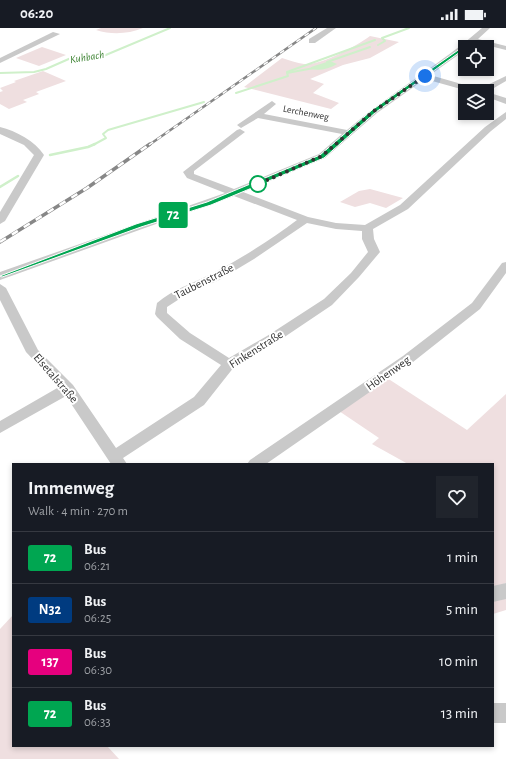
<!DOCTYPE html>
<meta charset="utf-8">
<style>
body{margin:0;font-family:"Alegreya Sans",sans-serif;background:#20242c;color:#f1f3f6;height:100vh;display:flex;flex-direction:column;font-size:15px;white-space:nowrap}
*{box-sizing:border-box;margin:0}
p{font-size:13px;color:#9ea1a6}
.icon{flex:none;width:22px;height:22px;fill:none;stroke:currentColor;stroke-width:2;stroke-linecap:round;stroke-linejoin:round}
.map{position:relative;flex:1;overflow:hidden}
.sheet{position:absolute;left:12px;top:435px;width:482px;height:284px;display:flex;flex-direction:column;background:#171b24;border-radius:0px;box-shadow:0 2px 6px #0003}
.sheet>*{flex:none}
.badge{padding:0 8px;border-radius:3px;font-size:14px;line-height:26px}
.controls{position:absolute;left:458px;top:12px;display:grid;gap:8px}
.controls a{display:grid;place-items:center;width:36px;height:36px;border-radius:0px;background:#171b24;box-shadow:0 2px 6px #0003;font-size:20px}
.you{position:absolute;width:20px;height:20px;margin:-10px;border:3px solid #fff;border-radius:50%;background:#1a73e8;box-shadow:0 0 0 6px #1a73e833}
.map>.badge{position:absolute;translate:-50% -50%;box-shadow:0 0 0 2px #fff}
.round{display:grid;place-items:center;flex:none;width:42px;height:42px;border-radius:0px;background:#20242c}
.head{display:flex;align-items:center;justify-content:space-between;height:68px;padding:0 16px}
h1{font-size:19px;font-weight:600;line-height:30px}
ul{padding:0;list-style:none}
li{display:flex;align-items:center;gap:12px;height:52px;padding:0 16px;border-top:1px solid #363941}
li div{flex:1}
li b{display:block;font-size:15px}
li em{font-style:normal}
li .badge{min-width:44px;font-weight:700;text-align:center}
.status{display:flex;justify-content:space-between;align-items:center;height:28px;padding:0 20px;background:#171b24;direction:ltr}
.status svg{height:11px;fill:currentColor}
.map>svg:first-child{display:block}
.green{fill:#efdfe0}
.water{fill:#cff0ca}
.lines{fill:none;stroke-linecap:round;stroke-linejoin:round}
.stream-far1{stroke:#cff0ca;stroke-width:2}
.stream{stroke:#cff0ca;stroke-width:2.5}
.minor{fill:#c9c9c9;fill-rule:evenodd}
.rail-far1-casing{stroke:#878787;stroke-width:2.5}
.rail-casing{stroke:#878787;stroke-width:3.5}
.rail-far1{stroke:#fff;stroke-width:1.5;stroke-dasharray:5;stroke-linecap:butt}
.rail{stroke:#fff;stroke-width:2.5;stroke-dasharray:7;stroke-linecap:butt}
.line{fill:#00a651;stroke:#fff}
.walk{stroke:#323232;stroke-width:4;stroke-dasharray:0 7.2}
.stop-dot{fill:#fff;stroke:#00a651;stroke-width:2}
.labels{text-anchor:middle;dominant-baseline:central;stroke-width:4;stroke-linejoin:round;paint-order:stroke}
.far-street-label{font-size:10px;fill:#323232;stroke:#fff}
.far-water-label{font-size:11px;font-style:italic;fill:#3a812f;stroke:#fff}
.street-label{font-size:12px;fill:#323232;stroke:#fff}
</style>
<div class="status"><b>06:20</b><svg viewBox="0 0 49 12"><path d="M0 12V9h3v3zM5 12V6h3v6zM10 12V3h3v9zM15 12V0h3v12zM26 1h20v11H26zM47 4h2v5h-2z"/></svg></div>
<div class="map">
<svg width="506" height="731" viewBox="0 0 506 731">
<rect width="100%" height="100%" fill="#fff"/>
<g class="green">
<path d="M101 0H143C128 6 112 7 96 2Z"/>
<path d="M370 8 399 14 370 30 343 37 310 51 324 56 313 65 339 75 331 81 244 59 282 30C289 32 297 35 304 36 321 38 356 18 370 8Z"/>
<polygon points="42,19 66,27 39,38 16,30"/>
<polygon points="43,43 66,53 36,64 39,66 23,72 27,74 9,81 0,76 0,64 3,63 0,60 16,54 14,53"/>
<polygon points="370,161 403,170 386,180 370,175 355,179 340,174 359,163"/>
<polygon points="387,350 467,402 506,366 506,555 493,560 493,436 408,436 372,416 379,410 339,383"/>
<polygon points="506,570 506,582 493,586 493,573"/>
<polygon points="13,587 13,718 107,718 119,731 0,731 0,601"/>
</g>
<path class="water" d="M330 33 337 36C329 41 319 43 311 41V39Z"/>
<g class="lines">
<g class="stream-far1">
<polyline points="378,17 385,13 382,10 409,0"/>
<polyline points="327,34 370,19"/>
<polyline points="287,44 375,12"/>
<polyline points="0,45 34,44 46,41 71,30 101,29 170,0"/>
<polyline points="236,65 288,48 287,45 314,40"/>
<polyline points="93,117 106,110 103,106 108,102 204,74"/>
</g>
<g class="stream">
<polyline points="50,127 88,119 95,116"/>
<polyline points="0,159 18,148"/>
</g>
<g class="minor">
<polygon points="327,0 336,0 315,15 309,15 309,11"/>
<path d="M482 0H490L478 11 506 18V22L474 14 470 19H465V22L430 47 479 61 506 48V53L487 64 506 70V76L487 69V63H468L425 51 377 85 325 130 243 164 308 189 336 195 365 197 400 177 485 99 506 84V91L491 103 408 181 373 201 374 211 380 224 359 249 332 277 277 314 234 339 204 377 123 430 127 436H111L66 368 0 405V393L59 359 26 324 0 272V256L6 260 38 322 73 357 116 420 194 369 221 337 180 311 157 289 155 286 157 275C173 261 192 256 211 246 241 231 270 212 297 192L234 168 0 252V244L225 165 187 150 183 144 237 102 240 101 245 104 194 143V146L234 161 319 126 342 106 258 90 241 100 237 97 272 73 276 76 264 86 347 102C390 65 440 37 482 0ZM307 195 336 201 362 203V211L368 224 351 245 324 271 267 308 229 330 190 305 167 285V279L184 268 219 252 254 231Z"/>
<polygon points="53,4 60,6 0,35 0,30"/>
<path d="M0 99C16 103 35 113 44 127L5 193 0 196V184L34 127 24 117 0 106Z"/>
<polygon points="506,234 506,245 480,281 413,334 266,436 247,436 250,432 403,328 472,275 502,235"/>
<polygon points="506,555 506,571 493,574 493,558"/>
<rect x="493" y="675" width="13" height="20"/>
</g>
<g class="rail-far1-casing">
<polyline id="rail-far1" points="149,117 316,0"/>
</g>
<g class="rail-casing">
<polyline id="rail" points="0,214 87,160 150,116"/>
</g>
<use href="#rail-far1" class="rail-far1"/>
<use href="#rail" class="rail"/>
</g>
<polygon class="line" points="464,18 467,19 376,84 324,130 211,177 141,199 2,249 0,248 136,196 207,174 320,127 372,82"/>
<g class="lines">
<polyline class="walk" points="258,156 256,157 322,128 374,83 425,48"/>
</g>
<circle class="stop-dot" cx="258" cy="156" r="8"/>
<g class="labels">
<g class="far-street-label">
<text transform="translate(306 85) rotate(11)">Lerchenweg</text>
</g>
<g class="far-water-label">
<text transform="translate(87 29) rotate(-9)">Kuhbach</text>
</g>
<g class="street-label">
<text transform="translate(204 253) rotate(-27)">Taubenstraße</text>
<text transform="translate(256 321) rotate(-32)">Finkenstraße</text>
<text transform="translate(388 345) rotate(-35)">Höhenweg</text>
<text transform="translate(56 350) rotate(49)">Elsetalstraße</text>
</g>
</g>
</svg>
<div class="controls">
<a><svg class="icon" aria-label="locate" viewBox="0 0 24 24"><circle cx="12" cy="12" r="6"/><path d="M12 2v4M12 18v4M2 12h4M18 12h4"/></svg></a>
<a><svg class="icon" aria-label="layers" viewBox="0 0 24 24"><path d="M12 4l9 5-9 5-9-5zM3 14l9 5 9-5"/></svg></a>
</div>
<div class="you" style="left:425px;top:48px"></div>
<b class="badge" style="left:173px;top:187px;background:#00a651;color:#fff">72</b>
<section class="sheet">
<div class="head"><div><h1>Immenweg</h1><p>Walk · 4 min · 270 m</p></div><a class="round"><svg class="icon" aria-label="heart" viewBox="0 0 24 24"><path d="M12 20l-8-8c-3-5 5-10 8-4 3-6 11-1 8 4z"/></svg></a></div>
<ul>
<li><span class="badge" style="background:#00a651;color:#fff">72</span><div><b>Bus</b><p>06:21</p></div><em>1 min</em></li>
<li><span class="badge" style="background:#003b80;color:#fff">N32</span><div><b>Bus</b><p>06:25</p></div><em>5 min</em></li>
<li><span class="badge" style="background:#e6007e;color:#fff">137</span><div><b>Bus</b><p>06:30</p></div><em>10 min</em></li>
<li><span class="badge" style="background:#00a651;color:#fff">72</span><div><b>Bus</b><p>06:33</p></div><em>13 min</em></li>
</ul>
</section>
</div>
